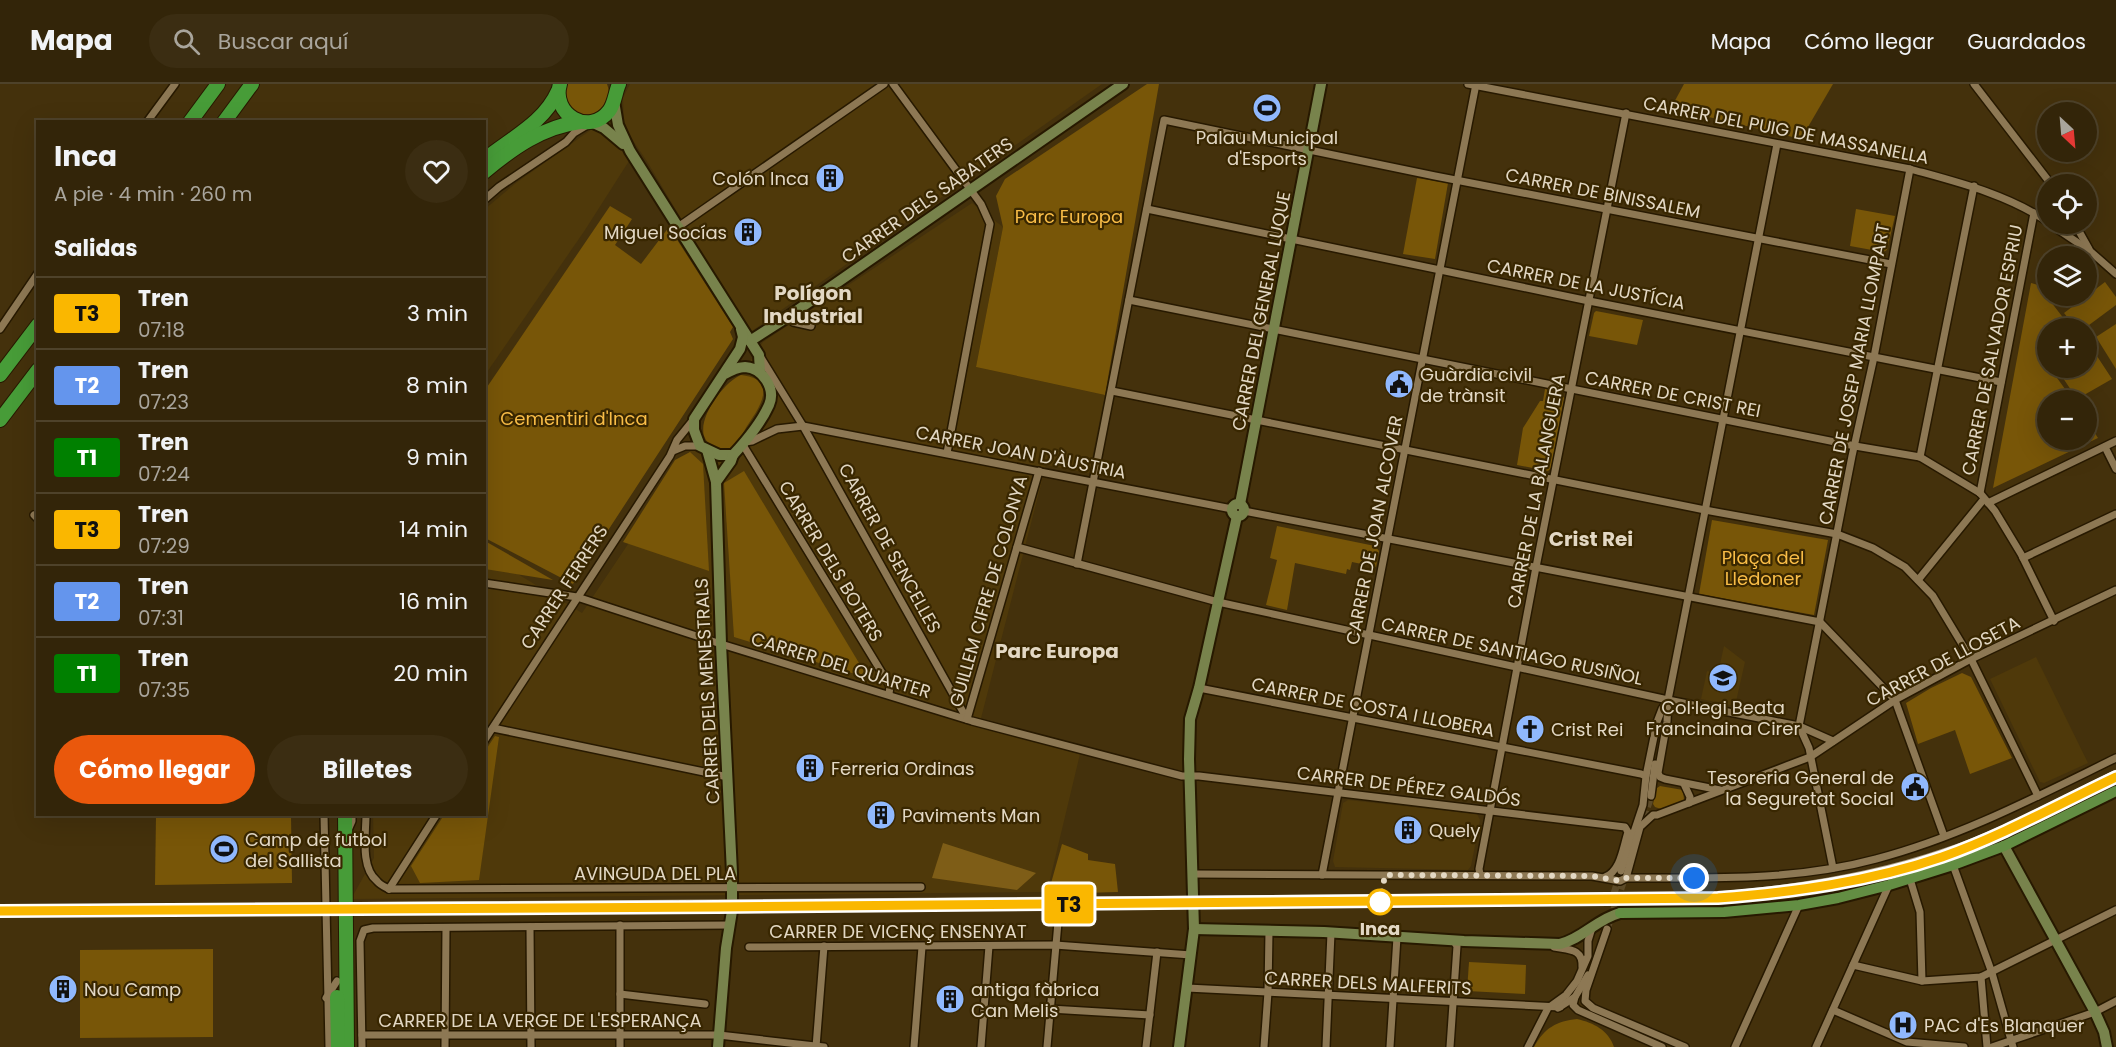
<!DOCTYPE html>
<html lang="es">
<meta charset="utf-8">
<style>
body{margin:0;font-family:Poppins,sans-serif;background:#3b2d12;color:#f1f3f6;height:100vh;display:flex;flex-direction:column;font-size:22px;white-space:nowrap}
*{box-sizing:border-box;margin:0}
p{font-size:20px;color:#a9a59c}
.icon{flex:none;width:33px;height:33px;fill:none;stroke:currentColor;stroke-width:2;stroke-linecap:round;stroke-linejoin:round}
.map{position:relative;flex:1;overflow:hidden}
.side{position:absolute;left:36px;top:36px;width:450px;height:696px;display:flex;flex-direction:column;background:#332509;border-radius:0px;box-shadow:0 6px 24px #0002,0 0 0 2px #4e422a}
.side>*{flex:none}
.badge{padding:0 12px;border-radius:4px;font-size:21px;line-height:39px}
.needle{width:39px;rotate:154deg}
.fabs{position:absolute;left:2037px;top:18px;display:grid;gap:12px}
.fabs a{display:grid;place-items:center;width:60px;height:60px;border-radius:50%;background:#332509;box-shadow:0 6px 24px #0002,0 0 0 2px #4e422a;font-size:30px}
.you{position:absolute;width:30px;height:30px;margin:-15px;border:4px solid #fff;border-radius:50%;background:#1a73e8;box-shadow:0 0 0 9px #1a73e833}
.map>.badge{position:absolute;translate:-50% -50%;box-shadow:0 0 0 3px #fff}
h2{padding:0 18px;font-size:22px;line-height:54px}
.round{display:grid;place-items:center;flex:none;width:63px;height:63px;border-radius:32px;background:#3b2d12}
.summary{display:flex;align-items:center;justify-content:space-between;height:102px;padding:0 18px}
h1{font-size:28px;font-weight:700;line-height:45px}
.button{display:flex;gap:12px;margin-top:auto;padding:12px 18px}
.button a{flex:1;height:69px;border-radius:36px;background:#ea580c;color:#fff;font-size:24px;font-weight:700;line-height:69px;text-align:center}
.button a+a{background:#3b2d12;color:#f1f3f6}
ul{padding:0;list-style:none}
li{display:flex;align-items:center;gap:18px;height:72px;padding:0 18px;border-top:2px solid #4e422a}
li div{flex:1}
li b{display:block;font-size:22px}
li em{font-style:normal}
li .badge{min-width:66px;font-weight:700;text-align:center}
header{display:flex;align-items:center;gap:36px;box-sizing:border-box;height:84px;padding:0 30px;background:#332509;border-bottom:2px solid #4e422a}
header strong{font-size:28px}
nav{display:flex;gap:33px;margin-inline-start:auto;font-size:21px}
.search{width:420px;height:54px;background:#3b2d12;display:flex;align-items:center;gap:15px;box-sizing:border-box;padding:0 21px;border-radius:33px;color:#a9a59c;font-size:22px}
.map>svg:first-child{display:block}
.built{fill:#4f390a}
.green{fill:#785608}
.forest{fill:#7e5d17}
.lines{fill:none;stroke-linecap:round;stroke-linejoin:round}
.street-tunnel{stroke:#5c4a28;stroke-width:7;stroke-dasharray:7 3.5;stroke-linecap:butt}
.street-casing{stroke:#271900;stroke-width:10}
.secondary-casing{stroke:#271900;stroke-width:14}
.primary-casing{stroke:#271900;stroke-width:14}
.highway-casing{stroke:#271900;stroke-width:16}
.street{stroke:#8d7854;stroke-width:7}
.secondary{stroke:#78834c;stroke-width:10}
.primary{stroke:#638e43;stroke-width:10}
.highway{stroke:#479c38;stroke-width:14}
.rail-casing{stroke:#aa9c82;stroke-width:4.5}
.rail{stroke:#392701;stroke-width:2;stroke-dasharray:7;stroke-linecap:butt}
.line-casing{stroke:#fff;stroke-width:14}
.line{stroke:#fab700;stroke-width:9}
.walk{stroke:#e3d8c4;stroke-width:6;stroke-dasharray:0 10.8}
.stop-dot{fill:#fff;stroke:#fab700;stroke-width:3}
.labels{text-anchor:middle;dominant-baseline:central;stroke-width:4.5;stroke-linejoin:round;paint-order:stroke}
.street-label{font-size:18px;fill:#e3d8c4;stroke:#392701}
.poi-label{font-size:18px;fill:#e3d8c4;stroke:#392701;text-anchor:start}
.park-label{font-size:18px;fill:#f9bd47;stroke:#392701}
.stop-label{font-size:18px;font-weight:bold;fill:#e3d8c4;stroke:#392701}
.neighbourhood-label{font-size:20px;font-weight:bold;fill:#e3d8c4;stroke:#392701}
</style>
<header>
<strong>Mapa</strong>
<div class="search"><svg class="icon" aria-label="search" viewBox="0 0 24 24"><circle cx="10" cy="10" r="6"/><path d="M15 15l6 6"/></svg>Buscar aquí</div>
<nav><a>Mapa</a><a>Cómo llegar</a><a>Guardados</a></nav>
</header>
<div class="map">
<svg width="2116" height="963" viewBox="0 0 2116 963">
<rect width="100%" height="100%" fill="#44310c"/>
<g class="built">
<polygon points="630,0 1102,0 749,249 648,79 624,43 623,14"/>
<polygon points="595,43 618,61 629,77 585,146 485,291 485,125 516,99"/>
<polygon points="972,119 1003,143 976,283 1105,311 1089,389 1046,381 979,642 1080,670 1047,808 351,815 374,774 373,731 484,730 485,470 582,529 763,258"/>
<polygon points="1724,562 1745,578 1735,622 1701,615 1707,587 1718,589"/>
<polygon points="2036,573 2088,679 2044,699 2040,698 1990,595"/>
<polygon points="1348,716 1477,730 1480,736 1471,782 1468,786 1335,783 1333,777 1343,719"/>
</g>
<g class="green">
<path d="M567 0H607C615 21 596 36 576 29 566 22 562 12 567 0Z"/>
<polygon points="1147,0 1159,0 1105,311 976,283 1003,143 996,112 1005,95"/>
<polygon points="1684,0 1833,0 1801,55 1671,24"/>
<polygon points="1417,94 1448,99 1435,175 1403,170"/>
<polygon points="610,122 632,135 615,161 641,180 669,143 733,243 730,248 733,255 573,500 485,454 485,306"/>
<polygon points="1856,125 1895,132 1887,166 1883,168 1850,162"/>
<polygon points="2105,198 2116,213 2116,221 2085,244 2076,244 2064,229"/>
<polygon points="2031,199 2038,201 2071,244 2048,244 2048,284 2056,284 2052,287 2073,316 2048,316 2048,356 2086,356 2087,337 2098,354 1993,404"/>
<polygon points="1596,227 1643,236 1637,261 1589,252 1594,229"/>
<polygon points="2116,240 2116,285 2096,253"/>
<polygon points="2093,266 2112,295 2077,315 2059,288 2066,284 2086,284 2087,271"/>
<path d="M741 291C778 295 761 322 747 342 743 349 737 361 730 364 726 365 719 364 716 363 683 352 722 298 741 291Z"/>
<polygon points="1545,305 1561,309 1564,314 1551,384 1548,387 1517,381 1523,344 1540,317 1543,317"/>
<polygon points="690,368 703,380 709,487 623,458 675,376"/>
<polygon points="744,387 868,594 734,553 724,399"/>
<polygon points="1712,436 1828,456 1814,531 1699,510"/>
<polygon points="1277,442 1375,462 1379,467 1376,483 1352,478 1350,486 1347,485 1346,490 1295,479 1287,526 1266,521 1277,476 1270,474"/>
<polygon points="485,457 553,496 485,485"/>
<polygon points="1962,589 1971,593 2012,674 1970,690 1955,646 1918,660 1906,619 1931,604"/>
<polygon points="495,652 499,653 479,796 420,799 411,782 444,731 484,730 485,667"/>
<polygon points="1660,702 1683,706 1684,716 1661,725 1655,723 1653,720 1657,704"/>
<polygon points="156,731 291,731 292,799 155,801"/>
<polygon points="1062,760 1088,770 1088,776 1115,780 1118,808 1048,810"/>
<polygon points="213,865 213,953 80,954 80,866"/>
<polygon points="1469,878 1526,881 1525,910 1467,907"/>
<path d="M1577 935C1594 939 1608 946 1614 963H1534C1544 944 1557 937 1577 935Z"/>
</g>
<polygon class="forest" points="943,759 1036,789 1017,806 932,794"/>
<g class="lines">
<g class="street-tunnel">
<polyline points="1641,743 1651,712"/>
<polyline points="1611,819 1621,787"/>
<polyline points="1607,845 1625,793"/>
</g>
<g class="street-casing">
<g id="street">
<polyline points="893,0 981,120 990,140 947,369"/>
<path d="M1468 0 1910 85C1957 98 2007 110 2048 138"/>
<polyline points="1974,0 2051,100"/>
<polyline points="147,38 175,0"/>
<polyline points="484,116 499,103 566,58 574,49 589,40"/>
<polyline points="1147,125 1589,217 2001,298"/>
<polyline points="2050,140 2090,167 2116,190"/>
<polyline points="2075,140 2089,165"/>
<polyline points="678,143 884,0"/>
<polyline points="1129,216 1855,362 1920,373 1980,409 1995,427 2021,470 2054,537"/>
<polyline points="789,232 793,238 811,242"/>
<polyline points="0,245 38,189"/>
<polyline points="760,272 803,342 967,635"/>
<polyline points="1112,307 1705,426 1837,450 1873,464 1905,483 1933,512 1971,575 2038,712"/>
<polyline points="745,358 752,357 777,345 803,342 1232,425"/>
<polyline points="743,361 890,602 889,610"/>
<polyline points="2105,363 2116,385"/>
<polyline points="673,367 685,362 700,362"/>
<polyline points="1920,373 1974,102"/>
<polyline points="1980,409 2034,129"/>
<polyline points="1988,419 2116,357"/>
<polyline points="1244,427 1820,538 1895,616 1944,752"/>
<polyline points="34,431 38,435"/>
<polyline points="1017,463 1218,518 1668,616 1799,642 1833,657"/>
<polyline points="2023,474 2116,430"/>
<polyline points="1077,480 1164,36 1435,92 1891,180"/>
<polyline points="1918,496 1984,415"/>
<path d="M484 499 577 513 721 560 972 637 1182 692H1199L1625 743 1628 748C1623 763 1621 787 1605 793"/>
<polyline points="1199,604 1641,690 1646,692"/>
<polyline points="967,635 1039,387"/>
<polyline points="1799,642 1852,372 1874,273 1910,85"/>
<polyline points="493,644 728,693"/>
<polyline points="1800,644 1809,664 1833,784"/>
<polyline points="484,657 670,372 677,356 694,335"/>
<polyline points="1684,700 1690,713 1689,719"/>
<polyline points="1720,706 1665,695 1660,693 1658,689 1667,638 1668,616 1777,60"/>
<polyline points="1651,712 1655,680"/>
<polyline points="324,730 329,963"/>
<path d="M366 730C366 750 360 783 377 797 380 801 385 803 389 805"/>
<polyline points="348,746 352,737 352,730"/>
<polyline points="1953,781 1992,889 2013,963"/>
<polyline points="1621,787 1643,721 1646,692 1657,638 1662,625 1668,616"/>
<path d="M1193 790 1592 792 1620 797 1626 794C1710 794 1795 797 1876 775 1960 753 2038 712 2116 674"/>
<polyline points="1480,790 1479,785 1536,483 1626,29"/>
<polyline points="1322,791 1476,0"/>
<polyline points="1626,794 1640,743 1653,731 1657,731 1810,673 1895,616 1971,575 2116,506"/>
<polyline points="1910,795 1920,828 1922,897"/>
<polyline points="389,805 921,803"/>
<polyline points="389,805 437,730"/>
<polyline points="530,843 531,963"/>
<polyline points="1607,845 1586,906 1585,917 1593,924 1685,963"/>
<polyline points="749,863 1055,861 1191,871"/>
<path d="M1554 863C1568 866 1583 864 1582 883"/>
<polyline points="1853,881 1922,897 1981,893 2116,826"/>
<polyline points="1981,893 1987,963"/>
<polyline points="1187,904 1560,923"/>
<polyline points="620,910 705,920"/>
<polyline points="1575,913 1573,921 1578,926 1662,963"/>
<polyline points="326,914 337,897"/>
<polyline points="1558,924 1575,913 1588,891"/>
<polyline points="1050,925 1150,931"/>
<polyline points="1833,926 1907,958 1964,963"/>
<polyline points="362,951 719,951 824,963"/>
<polyline points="362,963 360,857 364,846 373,844 730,841"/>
<polyline points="445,963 446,844"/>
<polyline points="620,963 620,841"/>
<polyline points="816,963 824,862"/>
<polyline points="914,963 922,863"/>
<polyline points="981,963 989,862"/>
<polyline points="1047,963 1059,827"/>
<polyline points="1146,963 1157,868"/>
<polyline points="1264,963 1268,908 1269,847"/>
<polyline points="1326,963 1331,849"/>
<polyline points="1390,963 1397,853"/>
<polyline points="1450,963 1457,862 1453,856"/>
<polyline points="1528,963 1548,924 1566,911 1577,897 1588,872 1588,857 1592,844"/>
<polyline points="1735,963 1799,821"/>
<polyline points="1816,963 1889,801"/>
<polyline points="1992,963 2095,928 2116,917"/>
</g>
</g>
<g class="secondary-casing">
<g id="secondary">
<polyline points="614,17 618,41 630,67 759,271 760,288"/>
<polyline points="591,38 604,44 623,60"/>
<polyline points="750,257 789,232 1123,0"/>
<path d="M723 291C730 287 737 283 745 283 763 284 776 305 769 321 761 339 746 357 733 371H719L700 362 694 346V335L740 265 743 253 741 245"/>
<polyline points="707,366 716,398 721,560 732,789 732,827 726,864 718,963"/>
<polyline points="716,398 731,377 733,371"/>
<polyline points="1240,420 1321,0"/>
<circle cx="1238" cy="426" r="6"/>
<polyline points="2004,762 2095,928 2104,948 2107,963"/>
<path d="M1194 845 1324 848 1464 857 1560 860C1582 855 1597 835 1620 829"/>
<polyline points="1179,963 1194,845 1189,675 1190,635 1199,604 1237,432"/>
</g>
</g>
<g class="primary-casing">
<polyline id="primary" points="1620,829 1724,828 1799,821 1838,814 1889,801 1953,781 2004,762 2116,707"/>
</g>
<g class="highway-casing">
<g id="highway">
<path d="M560 0C551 30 589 53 609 27 615 19 615 9 619 0"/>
<polyline points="190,38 218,0"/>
<polyline points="224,38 252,0"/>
<path d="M484 76C511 54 544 39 558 7"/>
<path d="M484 88C513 64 542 43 580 38"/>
<polyline points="0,291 38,241"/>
<polyline points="0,336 38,286"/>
<polyline points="345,730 347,963"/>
<polyline points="337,913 338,963"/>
</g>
</g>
<use href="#street" class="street"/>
<use href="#secondary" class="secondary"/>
<use href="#primary" class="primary"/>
<use href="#highway" class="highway"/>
<g class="rail-casing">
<path id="rail" d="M0 823 1714 810C1793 804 1871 792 1946 766 2005 746 2060 715 2116 688"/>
</g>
<use href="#rail" class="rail"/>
</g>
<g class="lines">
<g class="line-casing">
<path id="line" d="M0 827 717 823 1718 814C1794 808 1869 798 1942 773 2002 752 2059 720 2116 693"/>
</g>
<use href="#line" class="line"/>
<polyline class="walk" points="1380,818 1385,791 1592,792 1620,797 1626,794 1694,794"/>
</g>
<defs>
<g id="stadium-disc" transform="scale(1.5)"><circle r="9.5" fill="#90b8fd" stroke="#392701"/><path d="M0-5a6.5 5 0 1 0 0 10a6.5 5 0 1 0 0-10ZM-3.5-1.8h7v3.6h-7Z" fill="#111"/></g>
<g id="building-disc" transform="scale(1.5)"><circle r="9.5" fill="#90b8fd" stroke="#392701"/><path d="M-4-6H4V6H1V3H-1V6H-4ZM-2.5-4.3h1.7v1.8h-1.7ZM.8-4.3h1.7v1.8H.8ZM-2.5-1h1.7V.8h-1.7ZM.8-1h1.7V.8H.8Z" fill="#111"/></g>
<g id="civic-disc" transform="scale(1.5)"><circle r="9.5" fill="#90b8fd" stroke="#392701"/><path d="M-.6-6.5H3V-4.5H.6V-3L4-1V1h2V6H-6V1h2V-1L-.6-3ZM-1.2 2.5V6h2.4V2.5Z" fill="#111"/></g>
<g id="school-disc" transform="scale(1.5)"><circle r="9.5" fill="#90b8fd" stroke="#392701"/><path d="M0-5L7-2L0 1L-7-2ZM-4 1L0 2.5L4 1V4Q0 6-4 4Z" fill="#111"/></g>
<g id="church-disc" transform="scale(1.5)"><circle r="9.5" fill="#90b8fd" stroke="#392701"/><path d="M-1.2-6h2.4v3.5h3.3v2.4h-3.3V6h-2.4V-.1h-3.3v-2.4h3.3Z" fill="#111"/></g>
<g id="hospital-disc" transform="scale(1.5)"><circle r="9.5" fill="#90b8fd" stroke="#392701"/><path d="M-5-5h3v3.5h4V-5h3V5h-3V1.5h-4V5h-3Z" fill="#111"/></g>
</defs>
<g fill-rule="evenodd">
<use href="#stadium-disc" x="1267" y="24"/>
<use href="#building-disc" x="830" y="94"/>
<use href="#building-disc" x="748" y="148"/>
<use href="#civic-disc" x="1399" y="300"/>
<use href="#school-disc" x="1723" y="594"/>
<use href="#church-disc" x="1530" y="645"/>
<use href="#building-disc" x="810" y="684"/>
<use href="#civic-disc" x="1915" y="703"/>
<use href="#building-disc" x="881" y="731"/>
<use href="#building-disc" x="1408" y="746"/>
<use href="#stadium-disc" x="224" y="765"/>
<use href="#building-disc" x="63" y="905"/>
<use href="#building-disc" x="950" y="915"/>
<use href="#hospital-disc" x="1903" y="941"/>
</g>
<circle class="stop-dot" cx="1380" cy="818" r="12"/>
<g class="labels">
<g class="street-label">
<text transform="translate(1786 46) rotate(11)">CARRER DEL PUIG DE MASSANELLA</text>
<text transform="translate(1603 109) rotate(11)">CARRER DE BINISSALEM</text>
<text transform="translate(927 116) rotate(-35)">CARRER DELS SABATERS</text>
<text transform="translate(1586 200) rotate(11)">CARRER DE LA JUSTÍCIA</text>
<text transform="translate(1261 227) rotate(-79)">CARRER DEL GENERAL LUQUE</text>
<text transform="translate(1992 266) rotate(-79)">CARRER DE SALVADOR ESPRIU</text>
<text transform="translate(1854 290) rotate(-79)">CARRER DE JOSEP MARIA LLOMPART</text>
<text transform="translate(1673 310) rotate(11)">CARRER DE CRIST REI</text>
<text transform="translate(1021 368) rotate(11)">CARRER JOAN D'ÀUSTRIA</text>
<text transform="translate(1536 407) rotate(-79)">CARRER DE LA BALANGUERA</text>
<text transform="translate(1374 446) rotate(-79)">CARRER DE JOAN ALCOVER</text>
<text transform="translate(890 464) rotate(61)">CARRER DE SENCELLES</text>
<text transform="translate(831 477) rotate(59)">CARRER DELS BOTERS</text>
<text transform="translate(564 503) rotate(-57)">CARRER FERRERS</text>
<text transform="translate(988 507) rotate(-74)">GUILLEM CIFRE DE COLONYA</text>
<text transform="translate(1512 567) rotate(12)">CARRER DE SANTIAGO RUSIÑOL</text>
<text transform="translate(1943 577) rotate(-28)">CARRER DE LLOSETA</text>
<text transform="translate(841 581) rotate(17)">CARRER DEL QUARTER</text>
<text transform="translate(707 607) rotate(-93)">CARRER DELS MENESTRALS</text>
<text transform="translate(1373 623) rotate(11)">CARRER DE COSTA I LLOBERA</text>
<text transform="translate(1409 702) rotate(7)">CARRER DE PÉREZ GALDÓS</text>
<text x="655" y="789">AVINGUDA DEL PLA</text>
<text x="898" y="847">CARRER DE VICENÇ ENSENYAT</text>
<text transform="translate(1368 899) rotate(3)">CARRER DELS MALFERITS</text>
<text x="540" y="936">CARRER DE LA VERGE DE L'ESPERANÇA</text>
</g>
<g class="poi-label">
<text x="1267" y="53" text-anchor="middle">Palau Municipal<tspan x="1267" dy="21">d'Esports</tspan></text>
<text x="809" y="94" text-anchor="end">Colón Inca</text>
<text x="727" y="148" text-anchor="end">Miguel Socías</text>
<text x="1420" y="290">Guàrdia civil<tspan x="1420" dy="21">de trànsit</tspan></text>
<text x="1723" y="623" text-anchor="middle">Col·legi Beata<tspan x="1723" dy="21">Francinaina Cirer</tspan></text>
<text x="1551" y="645">Crist Rei</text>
<text x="831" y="684">Ferreria Ordinas</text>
<text x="1894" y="693" text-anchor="end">Tesoreria General de<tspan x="1894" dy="21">la Seguretat Social</tspan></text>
<text x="902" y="731">Paviments Man</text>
<text x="1429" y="746">Quely</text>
<text x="245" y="755">Camp de futbol<tspan x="245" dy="21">del Sallista</tspan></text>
<text x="84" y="905">Nou Camp</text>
<text x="971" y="905">antiga fàbrica<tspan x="971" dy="21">Can Melis</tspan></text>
<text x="1924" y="941">PAC d'Es Blanquer</text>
</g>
<g class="park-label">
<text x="1069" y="132">Parc Europa</text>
<text x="574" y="334">Cementiri d'Inca</text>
<text x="1763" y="473">Plaça del<tspan x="1763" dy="21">Lledoner</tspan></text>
</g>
<g class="stop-label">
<text x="1380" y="844">Inca</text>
</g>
<g class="neighbourhood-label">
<text x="813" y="209">Polígon<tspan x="813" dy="23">Industrial</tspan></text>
<text x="1591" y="455">Crist Rei</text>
<text x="1057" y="567">Parc Europa</text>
</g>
</g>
</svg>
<div class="fabs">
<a><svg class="needle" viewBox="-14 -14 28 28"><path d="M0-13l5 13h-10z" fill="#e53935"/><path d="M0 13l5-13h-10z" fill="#a9a59c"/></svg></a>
<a><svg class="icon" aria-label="locate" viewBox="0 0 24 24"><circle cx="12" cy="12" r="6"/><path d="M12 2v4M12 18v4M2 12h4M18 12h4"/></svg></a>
<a><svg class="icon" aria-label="layers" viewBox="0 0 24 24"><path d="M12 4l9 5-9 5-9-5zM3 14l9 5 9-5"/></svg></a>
<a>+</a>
<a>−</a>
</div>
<div class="you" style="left:1694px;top:794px"></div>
<b class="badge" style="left:1069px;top:820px;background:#fab700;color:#111">T3</b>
<section class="side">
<div class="summary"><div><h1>Inca</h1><p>A pie · 4 min · 260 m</p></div><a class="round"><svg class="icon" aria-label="heart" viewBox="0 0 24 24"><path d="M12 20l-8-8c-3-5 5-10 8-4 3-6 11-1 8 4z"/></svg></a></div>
<h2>Salidas</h2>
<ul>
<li><span class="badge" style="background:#fab700;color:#111">T3</span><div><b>Tren</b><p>07:18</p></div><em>3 min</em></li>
<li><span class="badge" style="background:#6495ed;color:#fff">T2</span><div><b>Tren</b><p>07:23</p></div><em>8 min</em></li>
<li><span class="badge" style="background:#008000;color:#fff">T1</span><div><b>Tren</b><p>07:24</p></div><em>9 min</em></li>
<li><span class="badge" style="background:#fab700;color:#111">T3</span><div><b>Tren</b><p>07:29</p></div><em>14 min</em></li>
<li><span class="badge" style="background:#6495ed;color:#fff">T2</span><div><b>Tren</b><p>07:31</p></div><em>16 min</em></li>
<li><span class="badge" style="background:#008000;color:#fff">T1</span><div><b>Tren</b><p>07:35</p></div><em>20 min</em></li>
</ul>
<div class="button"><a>Cómo llegar</a><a>Billetes</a></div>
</section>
</div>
